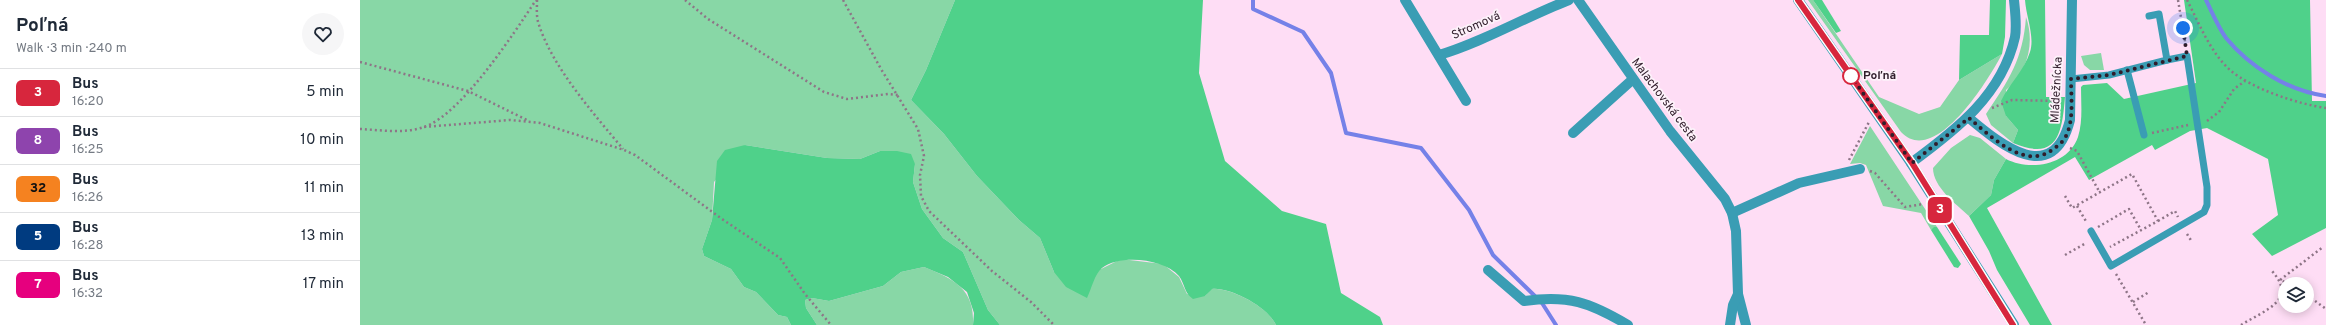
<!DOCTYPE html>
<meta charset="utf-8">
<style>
body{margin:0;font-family:Overpass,sans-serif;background:#f6f6f7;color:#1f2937;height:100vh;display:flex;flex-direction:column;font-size:15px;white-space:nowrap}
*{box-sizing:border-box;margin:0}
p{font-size:13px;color:#747a83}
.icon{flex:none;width:22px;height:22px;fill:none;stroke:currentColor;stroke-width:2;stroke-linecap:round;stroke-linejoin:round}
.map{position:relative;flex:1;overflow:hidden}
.panel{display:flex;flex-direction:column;background:#fff;width:360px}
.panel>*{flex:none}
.badge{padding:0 8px;border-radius:6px;font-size:14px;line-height:26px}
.fabs{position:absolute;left:1918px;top:277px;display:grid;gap:8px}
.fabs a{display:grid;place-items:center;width:36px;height:36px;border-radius:50%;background:#fff;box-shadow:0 2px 10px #0003;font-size:20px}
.you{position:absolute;width:20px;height:20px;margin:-10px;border:3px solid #fff;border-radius:50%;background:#1a73e8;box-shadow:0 0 0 6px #1a73e833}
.map>.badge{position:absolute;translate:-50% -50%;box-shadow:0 0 0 2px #fff}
.round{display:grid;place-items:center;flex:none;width:42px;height:42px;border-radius:21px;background:#f6f6f7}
.head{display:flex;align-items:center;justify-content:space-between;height:68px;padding:0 16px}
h1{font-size:19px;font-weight:700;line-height:30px}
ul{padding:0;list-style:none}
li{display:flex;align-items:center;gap:12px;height:48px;padding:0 16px;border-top:1px solid #e0e1e3}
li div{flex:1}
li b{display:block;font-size:15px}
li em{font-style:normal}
li .badge{min-width:44px;font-weight:700;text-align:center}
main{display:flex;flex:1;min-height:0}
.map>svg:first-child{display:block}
.green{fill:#88d7a6}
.forest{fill:#4fd18a}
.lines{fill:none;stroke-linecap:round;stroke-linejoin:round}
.stream{stroke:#7581e8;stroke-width:4}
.path{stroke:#8e7587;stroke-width:2.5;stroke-dasharray:2 3;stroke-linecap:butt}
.service{stroke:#3a9db4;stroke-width:7}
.minor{stroke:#3a9db4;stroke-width:10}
.tertiary{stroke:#3a9db4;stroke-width:10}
.line-casing{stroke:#fff;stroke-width:9}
.line{stroke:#d7263d;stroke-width:6}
.walk{stroke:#301d2b;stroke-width:4;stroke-dasharray:0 7.2}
.stop-dot{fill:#fff;stroke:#d7263d;stroke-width:2}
.labels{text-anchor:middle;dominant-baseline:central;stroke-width:3.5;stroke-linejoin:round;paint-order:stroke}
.street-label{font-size:12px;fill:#301d2b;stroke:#fdf2fa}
.stop-label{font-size:12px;font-weight:bold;fill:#301d2b;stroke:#fdf2fa;text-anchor:start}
</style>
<main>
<section class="panel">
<div class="head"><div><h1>Poľná</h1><p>Walk · 3 min · 240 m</p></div><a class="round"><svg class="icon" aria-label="heart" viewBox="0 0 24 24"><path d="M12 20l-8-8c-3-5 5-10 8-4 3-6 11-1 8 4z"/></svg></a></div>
<ul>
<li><span class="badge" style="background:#d7263d;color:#fff">3</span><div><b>Bus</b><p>16:20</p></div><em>5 min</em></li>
<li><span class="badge" style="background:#8e44ad;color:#fff">8</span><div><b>Bus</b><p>16:25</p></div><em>10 min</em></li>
<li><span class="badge" style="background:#f58220;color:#111">32</span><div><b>Bus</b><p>16:26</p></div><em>11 min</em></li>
<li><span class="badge" style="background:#003b80;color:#fff">5</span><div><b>Bus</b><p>16:28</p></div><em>13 min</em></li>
<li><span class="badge" style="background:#e6007e;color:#fff">7</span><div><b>Bus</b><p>16:32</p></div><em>17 min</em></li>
</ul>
</section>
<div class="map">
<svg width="1966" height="325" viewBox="0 0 1966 325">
<rect width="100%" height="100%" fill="#feddf5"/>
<g class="green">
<path d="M0 0H595L566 70 551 100 584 134 617 176 659 220 680 238 694 272 741 269 761 259 803 264 819 277 827 294 845 296 851 289C870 287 908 307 916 325H640L628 310 603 252 583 238 562 209 553 182 555 164 520 151 500 159 467 158 385 145 354 182 352 220 342 249 344 256 371 269 384 287 396 292 418 315 427 317 431 325H0Z"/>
<path d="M1448 0H1453L1519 97 1559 114 1580 107 1599 80 1642 54C1629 79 1575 168 1541 132Z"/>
<path d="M1666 17C1675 43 1668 72 1646 90V116L1658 130 1653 143 1631 125 1626 114C1649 80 1663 59 1666 17Z"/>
<polygon points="1741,53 1744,70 1730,70 1724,65 1721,56"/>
<polygon points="1510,126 1577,227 1571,230 1561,213 1523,206 1506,165 1500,163 1490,164"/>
<path d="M1610 135 1620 138 1646 159 1634 180 1631 195 1609 216C1596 204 1573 187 1573 168L1591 148Z"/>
<path d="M564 267C594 279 615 289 613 325H457L446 308 445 300 452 298 469 301 523 286 541 272Z"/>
</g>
<g class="forest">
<path d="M595 0H843L839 73 865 161 922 211 966 224 981 293 1020 317 1023 325H916C908 307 870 287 852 289L845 296 833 299C824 293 825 284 819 276 804 259 761 254 742 268 735 273 731 290 727 298L706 287 694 272 680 238 659 220 617 176 584 134 551 100 566 70Z"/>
<polygon points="1453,0 1462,0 1481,31 1476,33"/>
<polygon points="1630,0 1646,0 1645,37 1642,54 1599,80 1600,35 1629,35"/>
<path d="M1665 0H1685L1686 97H1705C1702 133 1698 162 1653 143L1658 130 1646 116 1641 101C1649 84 1664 71 1670 52 1675 37 1666 16 1665 0Z"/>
<path d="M1824 0H1950L1952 101H1966V228L1912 256 1892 234 1918 215 1908 159 1847 128 1830 131 1795 150 1792 145 1729 180 1715 157 1627 208 1692 325H1670L1637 270 1629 251 1609 216 1631 195 1634 180 1646 159C1669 171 1708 166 1718 137 1723 121 1721 104 1721 87L1723 85 1747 83 1764 99 1836 83Z"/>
<polygon points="385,145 467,158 500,159 520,151 537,151 551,154 555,164 553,182 562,209 583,238 603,252 628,310 640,325 613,325 614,313 607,292 588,277 564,267 541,272 523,286 469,301 452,298 445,300 446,308 457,325 431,325 427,317 418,315 396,292 384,287 371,269 344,256 342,249 352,220 357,161 365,150"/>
<polygon points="1574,227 1577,227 1601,264 1598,268 1594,267 1571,230"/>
</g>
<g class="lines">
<g class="stream">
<polyline points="893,0 893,9 943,32 971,73 986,133 1061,148 1109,210 1133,255 1182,303 1196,325"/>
<path d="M1846 0C1852 12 1858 27 1866 38 1890 67 1928 91 1966 96"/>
</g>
<g class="path">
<path d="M177 0C177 8 176 17 179 25 193 68 234 114 263 149"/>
<polyline points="325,0 348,19 464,92 487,99 528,94 538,95"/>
<polyline points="483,0 521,69 558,129 564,156 560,175 561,196 569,211 632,271 671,302 694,325"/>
<polyline points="1818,0 1826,47"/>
<path d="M1827 0C1839 23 1850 52 1870 70 1892 89 1938 104 1966 108"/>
<polyline points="0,62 108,91 169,121"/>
<polyline points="1632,108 1652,100 1699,101"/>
<polyline points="1847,121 1859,112 1874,89 1885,81"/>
<polyline points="64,127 150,120 180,123 264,150 275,155 362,219 420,258 445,294 471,325"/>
<path d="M0 129C21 130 44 134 64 127 101 115 154 33 176 0"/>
<polyline points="1792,133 1828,125"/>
<polyline points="1710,148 1717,151 1740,193"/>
<polyline points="1489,160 1509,122"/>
<polyline points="1510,171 1515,173 1545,207 1563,204"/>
<polyline points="1705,196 1712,208 1772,174 1798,221 1750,247"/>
<polyline points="1717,206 1727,223"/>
<polyline points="1798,221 1815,211 1818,217"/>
<polyline points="1738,227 1769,209 1781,230"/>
<polyline points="1827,234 1832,242"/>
<polyline points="1705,255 1726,243"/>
<polyline points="1756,274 1786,325"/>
<polyline points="1929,284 1920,280 1963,247"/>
<polyline points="1947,295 1966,309"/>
<polyline points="1773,302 1789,292"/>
<path d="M1881 325C1905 310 1939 300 1911 270"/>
</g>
<g class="service">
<polyline points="1767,70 1784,135"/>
<polyline points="1711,79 1749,75 1807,60 1799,14 1789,16"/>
<polyline points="1731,231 1751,266 1844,212 1847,205 1847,187 1827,56 1807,60"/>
</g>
<g class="minor">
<polyline points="1045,0 1106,101"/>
<polyline points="1218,0 1310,131 1365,199 1372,213 1376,231 1378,294 1386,325"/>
<path d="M1079 55C1123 42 1165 17 1209 0"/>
<path d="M1609 118C1641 145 1693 187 1710 120L1712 0"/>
<polyline points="1213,133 1272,80"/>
<path d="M1551 163C1596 130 1642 95 1655 37 1657 25 1655 11 1654 0"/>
<polyline points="1372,213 1439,183 1500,169"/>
<path d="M1128 270 1164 301C1209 295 1229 302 1268 325"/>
<polyline points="1370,325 1373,305 1378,294"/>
</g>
<polyline class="tertiary" points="1438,0 1551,163 1654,325"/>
</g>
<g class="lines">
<g class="line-casing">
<polyline id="line" points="1438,0 1552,163 1653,325"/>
</g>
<use href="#line" class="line"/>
<path class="walk" d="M1491 76 1552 163 1609 118C1629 135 1666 172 1693 149 1698 146 1703 142 1706 136 1714 120 1711 97 1711 79L1749 75 1827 56 1823 28"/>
</g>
<circle class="stop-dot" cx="1491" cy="76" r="8"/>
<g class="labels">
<g class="street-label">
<text transform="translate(1116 26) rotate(-24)">Stromová</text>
<text transform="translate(1697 90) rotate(-87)">Mládežnícka</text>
<text transform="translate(1304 100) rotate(53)">Malachovská cesta</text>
</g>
<g class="stop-label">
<text x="1503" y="76">Poľná</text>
</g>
</g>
</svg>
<div class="fabs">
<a><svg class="icon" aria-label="layers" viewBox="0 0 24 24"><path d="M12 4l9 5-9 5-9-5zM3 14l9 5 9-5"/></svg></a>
</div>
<div class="you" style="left:1823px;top:28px"></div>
<b class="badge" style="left:1580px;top:210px;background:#d7263d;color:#fff">3</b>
</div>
</main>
